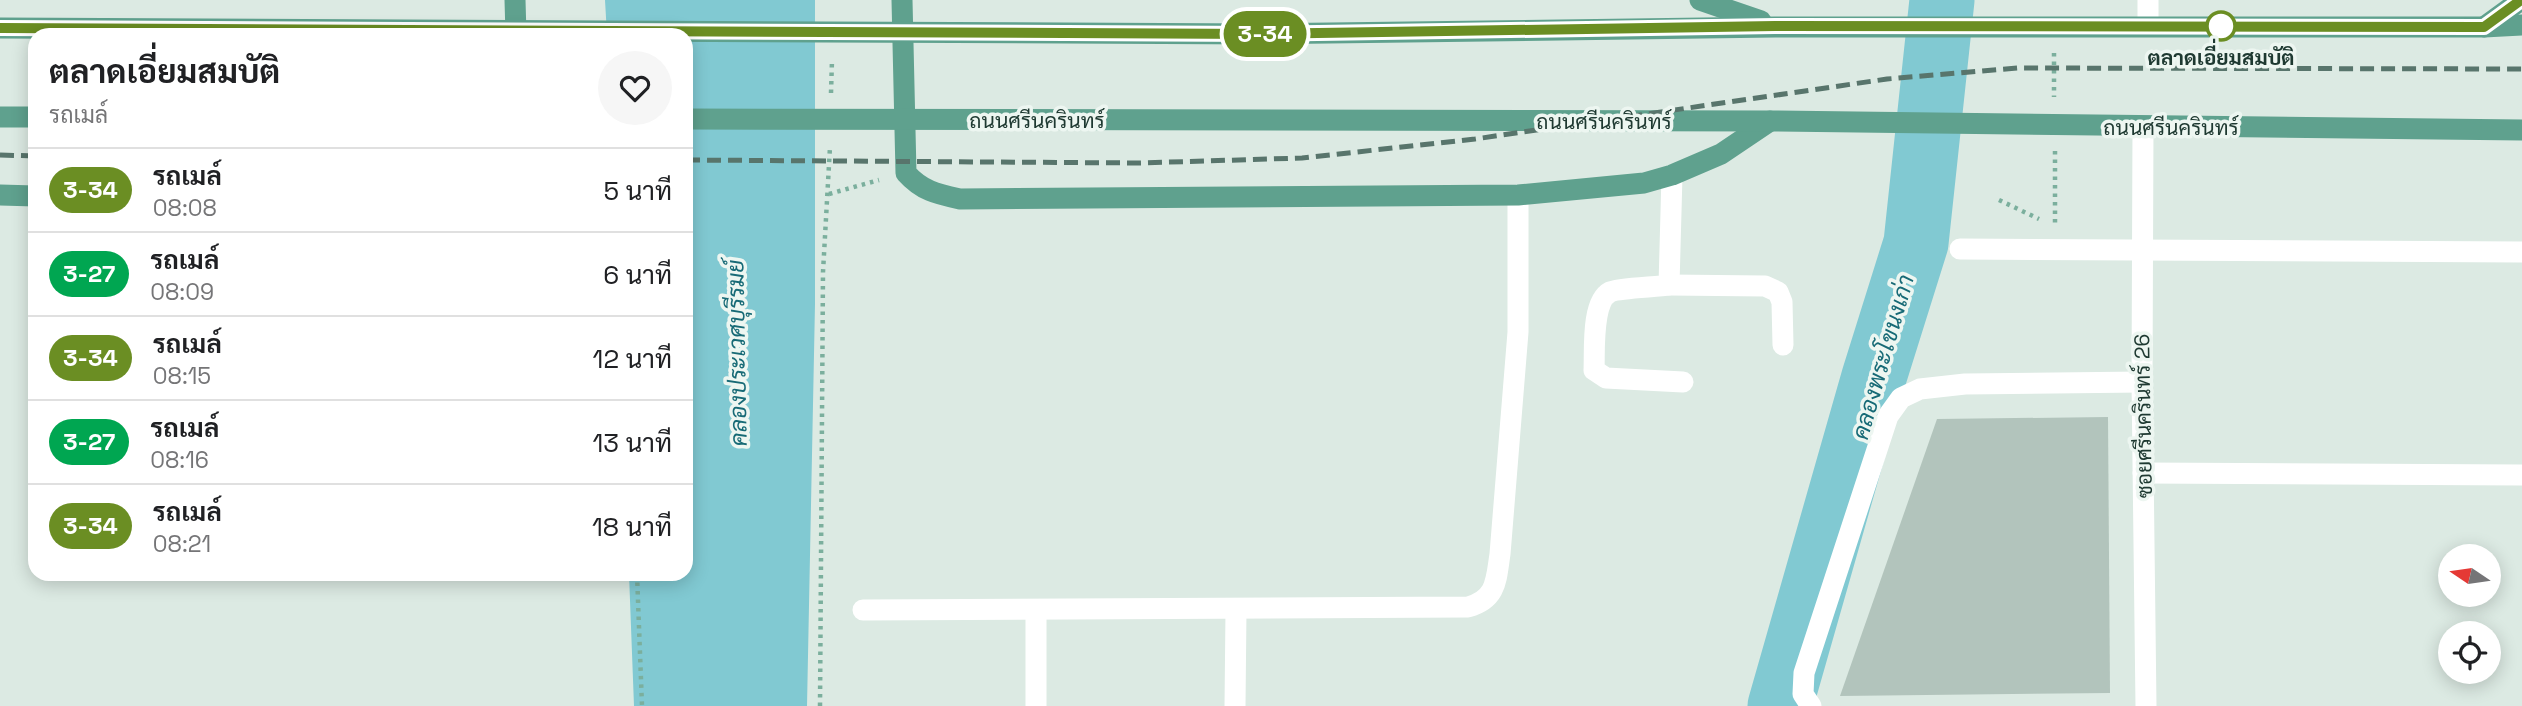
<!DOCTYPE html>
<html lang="th">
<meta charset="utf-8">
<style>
body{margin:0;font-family:"Space Grotesk",Sarabun,sans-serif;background:#f6f6f6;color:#202124;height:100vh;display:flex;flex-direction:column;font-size:26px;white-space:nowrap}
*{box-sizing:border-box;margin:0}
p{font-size:23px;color:#757577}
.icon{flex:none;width:38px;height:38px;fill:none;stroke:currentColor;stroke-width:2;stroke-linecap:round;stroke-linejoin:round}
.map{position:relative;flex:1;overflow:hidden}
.drawer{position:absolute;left:28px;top:28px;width:665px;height:553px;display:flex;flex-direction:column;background:#fff;border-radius:21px;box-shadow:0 4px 18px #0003}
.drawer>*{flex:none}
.badge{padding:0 14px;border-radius:23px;font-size:24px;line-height:46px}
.needle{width:46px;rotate:283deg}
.controls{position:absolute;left:2438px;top:544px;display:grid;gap:14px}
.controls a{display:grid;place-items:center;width:63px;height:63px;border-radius:50%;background:#fff;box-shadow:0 4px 18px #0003;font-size:35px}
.map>.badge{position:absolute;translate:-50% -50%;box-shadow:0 0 0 4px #fff}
.round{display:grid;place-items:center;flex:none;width:74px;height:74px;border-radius:37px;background:#f6f6f6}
.headline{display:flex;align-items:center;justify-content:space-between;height:119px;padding:0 21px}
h1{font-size:33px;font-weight:700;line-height:52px}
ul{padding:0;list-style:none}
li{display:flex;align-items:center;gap:21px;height:84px;padding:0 21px;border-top:2px solid #e0e0e0}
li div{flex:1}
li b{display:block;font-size:26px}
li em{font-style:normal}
li .badge{min-width:77px;font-weight:700;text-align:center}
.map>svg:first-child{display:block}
.water{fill:#81c9d2}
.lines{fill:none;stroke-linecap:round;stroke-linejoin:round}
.river{stroke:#81c9d2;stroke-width:65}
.building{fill:#b2c4bc}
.path{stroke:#7baf9d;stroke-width:4.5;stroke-dasharray:3.5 5;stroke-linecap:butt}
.minor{stroke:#fff;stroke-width:21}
.major{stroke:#5fa18e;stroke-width:21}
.rail{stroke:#58756c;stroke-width:5;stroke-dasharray:14 7;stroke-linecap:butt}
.line-casing{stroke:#fff;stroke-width:16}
.line{stroke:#6b8e23;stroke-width:10}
.stop-dot{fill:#fff;stroke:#6b8e23;stroke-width:3.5}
.labels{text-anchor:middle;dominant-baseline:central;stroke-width:7;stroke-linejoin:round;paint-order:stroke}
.stop-label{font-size:21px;font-weight:bold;fill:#1e3931;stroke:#edf6f1}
.street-label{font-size:21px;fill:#1e3931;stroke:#edf6f1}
.water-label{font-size:23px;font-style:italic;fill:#176a76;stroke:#edf6f1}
</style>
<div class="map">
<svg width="2522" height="706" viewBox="0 0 2522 706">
<rect width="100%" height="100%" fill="#dceae3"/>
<polygon class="water" points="605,0 815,0 815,304 807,706 634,706 629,574 686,574 686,35 607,35"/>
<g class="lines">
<polyline class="river" points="1780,706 1874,377 1916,243 1942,0"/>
</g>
<polygon class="building" points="2108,417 2110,693 1840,696 1937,419"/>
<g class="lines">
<g class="path">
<polyline points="2054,53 2054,97"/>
<polyline points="831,93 832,60"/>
<polyline points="2055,151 2055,223"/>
<polyline points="829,194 879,180"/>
<polyline points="1999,200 2039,219"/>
<polyline points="637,574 642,706"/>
<polyline points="820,706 823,272 830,147"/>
</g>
<g class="minor">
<polyline points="2148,26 2148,0"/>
<polyline points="2143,127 2142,382 2146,706"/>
<path d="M1672 175 1669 285C1657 287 1618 288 1610 292 1591 302 1595 352 1594 370L1606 378 1683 382"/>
<polyline points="1960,249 2522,252"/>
<polyline points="1669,285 1765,286 1778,292 1782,302 1783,345"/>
<polyline points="2143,473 2522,475"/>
<path d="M863 610 1468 607C1497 599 1496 580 1500 554L1518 332V195"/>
<polyline points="1036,706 1036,611"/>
<polyline points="1235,706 1236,610"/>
<polyline points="1811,706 1803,694 1804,673 1888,416 1901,398 1920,389 1965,384 2142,382"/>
</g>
<g class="major">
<polyline points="515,0 516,35"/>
<path d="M902 0 906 173C922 191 937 194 960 199L1518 195 1644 183 1672 175 1721 154 1770 121"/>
<polyline points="1700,0 1761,21"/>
<polyline points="2484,27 2521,0"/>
<polyline points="0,28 1260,34 1775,27 2484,27 2522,25"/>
<polyline points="0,117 35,117"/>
<polyline points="686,119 1770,121 2522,130"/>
<polyline points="0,195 35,196"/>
</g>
<g class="rail">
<polyline points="0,155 35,156"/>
<polyline points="686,160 1139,163 1302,158 1475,139 1887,79 2018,68 2522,69"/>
</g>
</g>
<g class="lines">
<g class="line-casing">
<polyline id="line" points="0,28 1260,34 1775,26 2484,27 2521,0"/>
</g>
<use href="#line" class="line"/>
</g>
<circle class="stop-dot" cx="2221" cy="26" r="14"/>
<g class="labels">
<g class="stop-label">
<text x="2221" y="57">ตลาดเอี่ยมสมบัติ</text>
</g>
<g class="street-label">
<text x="1037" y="120">ถนนศรีนครินทร์</text>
<text x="1604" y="121">ถนนศรีนครินทร์</text>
<text x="2171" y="127">ถนนศรีนครินทร์</text>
<text transform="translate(2143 416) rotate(-91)">ซอยศรีนครินทร์ 26</text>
</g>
<g class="water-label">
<text transform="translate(737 353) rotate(-91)">คลองประเวศบุรีรมย์</text>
<text transform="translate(1883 357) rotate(-74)">คลองพระโขนงเก่า</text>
</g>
</g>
</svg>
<div class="controls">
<a><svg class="needle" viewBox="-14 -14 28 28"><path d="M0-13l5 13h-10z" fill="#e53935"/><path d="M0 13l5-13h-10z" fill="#757577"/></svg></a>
<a><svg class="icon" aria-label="locate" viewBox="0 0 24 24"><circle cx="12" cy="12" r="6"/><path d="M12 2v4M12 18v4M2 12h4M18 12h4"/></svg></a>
</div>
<b class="badge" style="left:1265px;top:34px;background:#6b8e23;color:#fff">3-34</b>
<section class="drawer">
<div class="headline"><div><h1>ตลาดเอี่ยมสมบัติ</h1><p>รถเมล์</p></div><a class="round"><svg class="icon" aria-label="heart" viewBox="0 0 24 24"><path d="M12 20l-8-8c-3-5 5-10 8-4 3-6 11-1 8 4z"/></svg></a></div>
<ul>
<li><span class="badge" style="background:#6b8e23;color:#fff">3-34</span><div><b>รถเมล์</b><p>08:08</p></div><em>5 นาที</em></li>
<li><span class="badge" style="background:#00a651;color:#fff">3-27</span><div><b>รถเมล์</b><p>08:09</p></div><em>6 นาที</em></li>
<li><span class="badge" style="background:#6b8e23;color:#fff">3-34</span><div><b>รถเมล์</b><p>08:15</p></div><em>12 นาที</em></li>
<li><span class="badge" style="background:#00a651;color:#fff">3-27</span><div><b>รถเมล์</b><p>08:16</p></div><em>13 นาที</em></li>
<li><span class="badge" style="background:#6b8e23;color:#fff">3-34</span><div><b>รถเมล์</b><p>08:21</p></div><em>18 นาที</em></li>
</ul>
</section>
</div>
